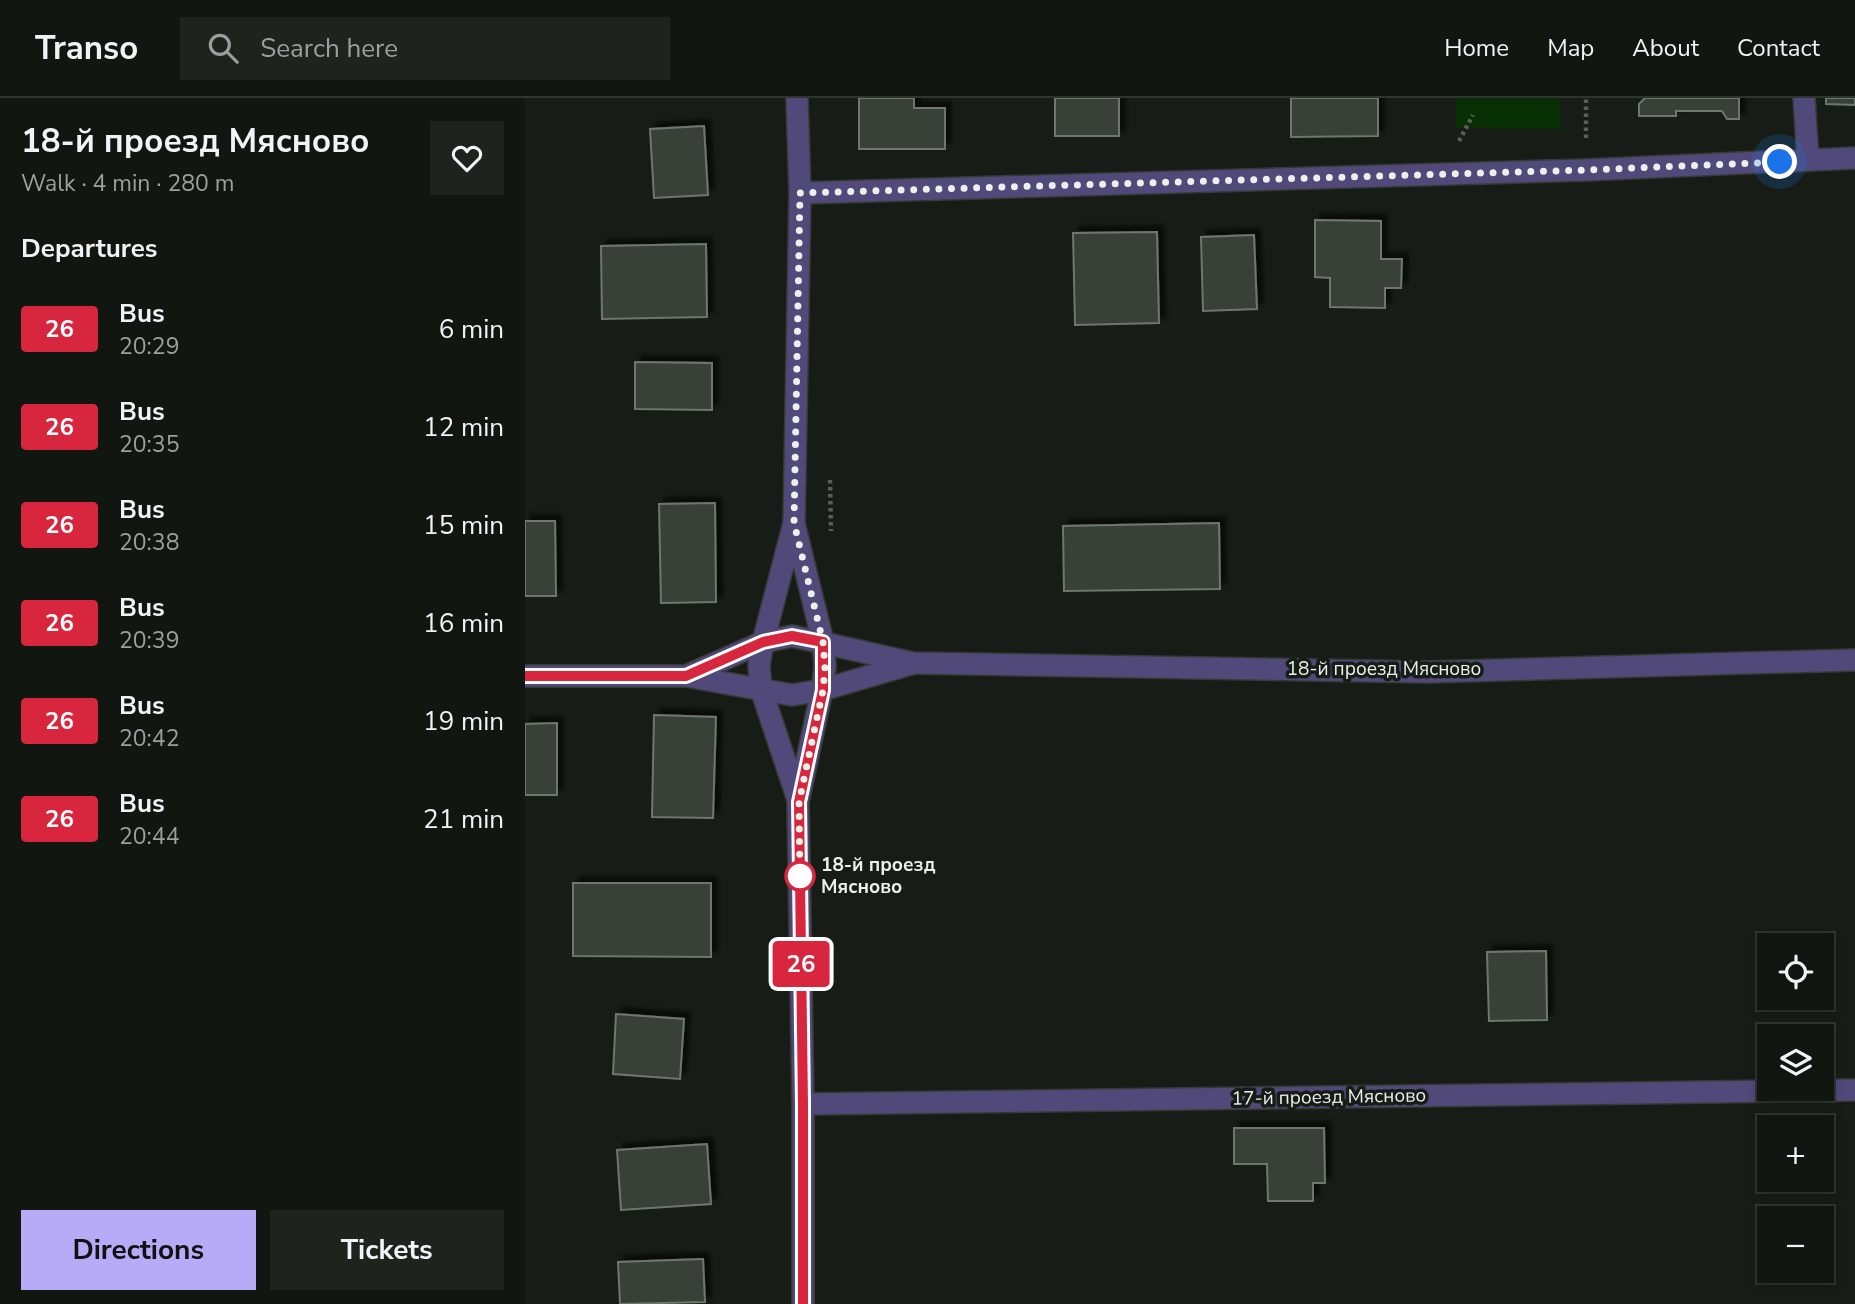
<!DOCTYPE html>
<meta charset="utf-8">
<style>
body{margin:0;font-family:"Nunito Sans",sans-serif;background:#1e231e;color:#f1f3f6;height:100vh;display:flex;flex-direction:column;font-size:26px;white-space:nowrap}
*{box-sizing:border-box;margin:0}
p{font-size:23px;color:#9c9f9f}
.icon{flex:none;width:38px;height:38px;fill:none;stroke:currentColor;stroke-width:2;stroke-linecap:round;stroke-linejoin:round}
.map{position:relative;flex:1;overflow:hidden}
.details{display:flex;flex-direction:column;background:#111610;width:525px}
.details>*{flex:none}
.badge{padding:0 14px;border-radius:5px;font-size:24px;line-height:46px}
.tools{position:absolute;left:1232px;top:835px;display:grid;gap:14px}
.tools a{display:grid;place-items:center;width:77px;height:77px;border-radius:0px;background:#111610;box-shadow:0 4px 10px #0003,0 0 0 2px #303530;font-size:35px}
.you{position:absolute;width:35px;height:35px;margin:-18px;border:5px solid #fff;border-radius:50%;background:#1a73e8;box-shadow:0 0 0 10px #1a73e833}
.map>.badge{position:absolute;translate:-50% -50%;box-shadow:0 0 0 4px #fff}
h2{padding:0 21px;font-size:26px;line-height:63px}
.round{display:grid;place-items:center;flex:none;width:74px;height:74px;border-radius:0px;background:#1e231e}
.summary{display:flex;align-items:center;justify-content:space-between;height:119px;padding:0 21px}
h1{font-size:33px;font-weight:700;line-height:52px}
.cta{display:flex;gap:14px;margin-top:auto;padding:14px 21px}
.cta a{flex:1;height:80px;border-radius:0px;background:#b7abf8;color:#111;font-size:28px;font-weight:700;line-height:80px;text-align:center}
.cta a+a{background:#1e231e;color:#f1f3f6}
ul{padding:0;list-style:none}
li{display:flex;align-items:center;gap:21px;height:98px;padding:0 21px}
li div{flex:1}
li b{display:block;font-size:26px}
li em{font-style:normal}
li .badge{min-width:77px;font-weight:700;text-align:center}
header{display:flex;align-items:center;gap:42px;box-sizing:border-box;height:98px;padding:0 35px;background:#111610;border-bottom:2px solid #303530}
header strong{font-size:33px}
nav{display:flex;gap:38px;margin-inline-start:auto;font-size:24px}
.search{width:490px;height:63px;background:#1e231e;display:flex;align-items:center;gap:18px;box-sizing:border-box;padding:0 24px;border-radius:0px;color:#9c9f9f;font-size:26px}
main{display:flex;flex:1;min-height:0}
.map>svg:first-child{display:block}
.green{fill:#072f04}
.building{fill:#384037;stroke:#6e776d;stroke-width:2;filter:url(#shadow)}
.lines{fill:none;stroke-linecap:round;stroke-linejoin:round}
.minor-casing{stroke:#353b34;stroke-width:24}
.path{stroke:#595e58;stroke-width:4.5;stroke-dasharray:3.5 3.5;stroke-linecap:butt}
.minor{stroke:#52497b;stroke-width:21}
.line-casing{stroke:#fff;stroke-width:16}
.line{stroke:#d7263d;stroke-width:10}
.walk{stroke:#ebf0eb;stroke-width:7;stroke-dasharray:0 12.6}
.stop-dot{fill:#fff;stroke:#d7263d;stroke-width:3.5}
.labels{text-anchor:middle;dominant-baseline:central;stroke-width:7;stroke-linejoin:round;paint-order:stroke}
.street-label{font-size:19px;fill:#ebf0eb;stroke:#171d16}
.stop-label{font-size:19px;font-weight:bold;fill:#ebf0eb;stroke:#171d16;text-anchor:start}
</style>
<header>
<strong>Transo</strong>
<div class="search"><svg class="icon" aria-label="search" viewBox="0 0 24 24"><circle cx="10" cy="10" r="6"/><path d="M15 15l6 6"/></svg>Search here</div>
<nav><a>Home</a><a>Map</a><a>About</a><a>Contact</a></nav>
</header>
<main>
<section class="details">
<div class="summary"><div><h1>18-й проезд Мясново</h1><p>Walk · 4 min · 280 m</p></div><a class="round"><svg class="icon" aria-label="heart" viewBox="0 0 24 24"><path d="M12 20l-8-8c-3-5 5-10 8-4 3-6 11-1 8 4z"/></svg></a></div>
<h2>Departures</h2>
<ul>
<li><span class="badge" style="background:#d7263d;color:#fff">26</span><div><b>Bus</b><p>20:29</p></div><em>6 min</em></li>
<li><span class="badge" style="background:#d7263d;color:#fff">26</span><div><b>Bus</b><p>20:35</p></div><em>12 min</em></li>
<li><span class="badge" style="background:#d7263d;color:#fff">26</span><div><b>Bus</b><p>20:38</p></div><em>15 min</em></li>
<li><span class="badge" style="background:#d7263d;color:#fff">26</span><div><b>Bus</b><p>20:39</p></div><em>16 min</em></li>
<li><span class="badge" style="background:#d7263d;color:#fff">26</span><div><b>Bus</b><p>20:42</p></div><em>19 min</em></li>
<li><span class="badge" style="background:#d7263d;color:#fff">26</span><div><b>Bus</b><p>20:44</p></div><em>21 min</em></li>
</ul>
<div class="cta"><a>Directions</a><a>Tickets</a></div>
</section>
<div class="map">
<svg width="1330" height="1206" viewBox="0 0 1330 1206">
<defs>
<filter id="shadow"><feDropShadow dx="6" dy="-6" stdDeviation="2" flood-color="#0009"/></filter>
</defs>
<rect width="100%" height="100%" fill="#171d16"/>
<polygon class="green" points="931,0 1035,0 1035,31 931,30"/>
<g class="building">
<polygon points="334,0 389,0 389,10 420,10 420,51 334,51"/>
<rect x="530" y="0" width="64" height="38"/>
<polygon points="766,0 853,0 853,38 766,39"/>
<polygon points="1214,0 1214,21 1202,21 1197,13 1151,13 1151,18 1114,18 1114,6 1120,0"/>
<polygon points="1301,0 1330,0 1330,7 1301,6"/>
<polygon points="179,28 183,97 129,100 125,31"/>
<polygon points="790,122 856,123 856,161 877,161 876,190 860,190 860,210 805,209 805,180 790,179"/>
<polygon points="632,134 634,225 550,227 548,135"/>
<polygon points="729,137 732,211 678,213 676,139"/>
<polygon points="181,146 182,219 77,221 76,148"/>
<polygon points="110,264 187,265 187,312 110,311"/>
<polygon points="190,405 191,504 136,505 134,406"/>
<polygon points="0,423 30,423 31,498 0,498"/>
<polygon points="694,425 695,491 539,493 538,428"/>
<polygon points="129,617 191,619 188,720 127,719"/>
<polygon points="32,625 32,697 0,697 0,626"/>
<polygon points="48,785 186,785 186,859 48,858"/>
<polygon points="1021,853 1022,922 964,923 962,854"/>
<polygon points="91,916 159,921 155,981 88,976"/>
<polygon points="709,1030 799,1030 800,1085 788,1085 788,1103 743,1103 742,1066 709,1066"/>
<polygon points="182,1046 186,1106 96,1112 92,1052"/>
<polygon points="178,1161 180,1204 95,1206 93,1164"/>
</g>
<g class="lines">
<g class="minor-casing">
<g id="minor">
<polyline points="272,0 275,95 269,425 238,544 234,568 236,591 273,702"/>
<polyline points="1279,0 1283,62"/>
<polyline points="275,95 1061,72 1330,60"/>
<polyline points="269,425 298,544 300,569 297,592 273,704 278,1006 278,1206"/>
<polyline points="0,578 161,578 267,597 297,592 386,566"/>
<polyline points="161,578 238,544 267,538 388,565 903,574 1330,562"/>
<polyline points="278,1006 1330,992"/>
</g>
</g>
<g class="path">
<polyline points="1061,40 1061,0"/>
<polyline points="934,43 948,17"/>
<polyline points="305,382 306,433"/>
</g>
<use href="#minor" class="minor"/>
</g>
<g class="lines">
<g class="line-casing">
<polyline id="line" points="0,578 161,578 238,544 267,538 298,544 298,592 274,704 278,1006 278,1206"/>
</g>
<use href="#line" class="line"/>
<polyline class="walk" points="275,778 275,786 274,704 298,592 300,569 298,544 269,425 275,95 1061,72 1255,64"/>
</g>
<circle class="stop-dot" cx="275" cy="778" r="14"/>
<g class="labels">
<g class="street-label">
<text x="859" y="571">18-й проезд Мясново</text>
<text transform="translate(804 999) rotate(-1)">17-й проезд Мясново</text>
</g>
<g class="stop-label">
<text x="296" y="767">18-й проезд<tspan x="296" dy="22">Мясново</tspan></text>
</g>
</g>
</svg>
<div class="tools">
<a><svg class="icon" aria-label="locate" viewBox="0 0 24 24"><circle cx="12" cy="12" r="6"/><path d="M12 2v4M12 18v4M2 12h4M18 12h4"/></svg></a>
<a><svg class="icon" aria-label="layers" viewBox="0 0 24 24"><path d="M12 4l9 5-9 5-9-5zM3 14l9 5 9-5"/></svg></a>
<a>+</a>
<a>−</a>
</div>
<div class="you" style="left:1255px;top:64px"></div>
<b class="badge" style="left:276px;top:866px;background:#d7263d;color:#fff">26</b>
</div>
</main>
